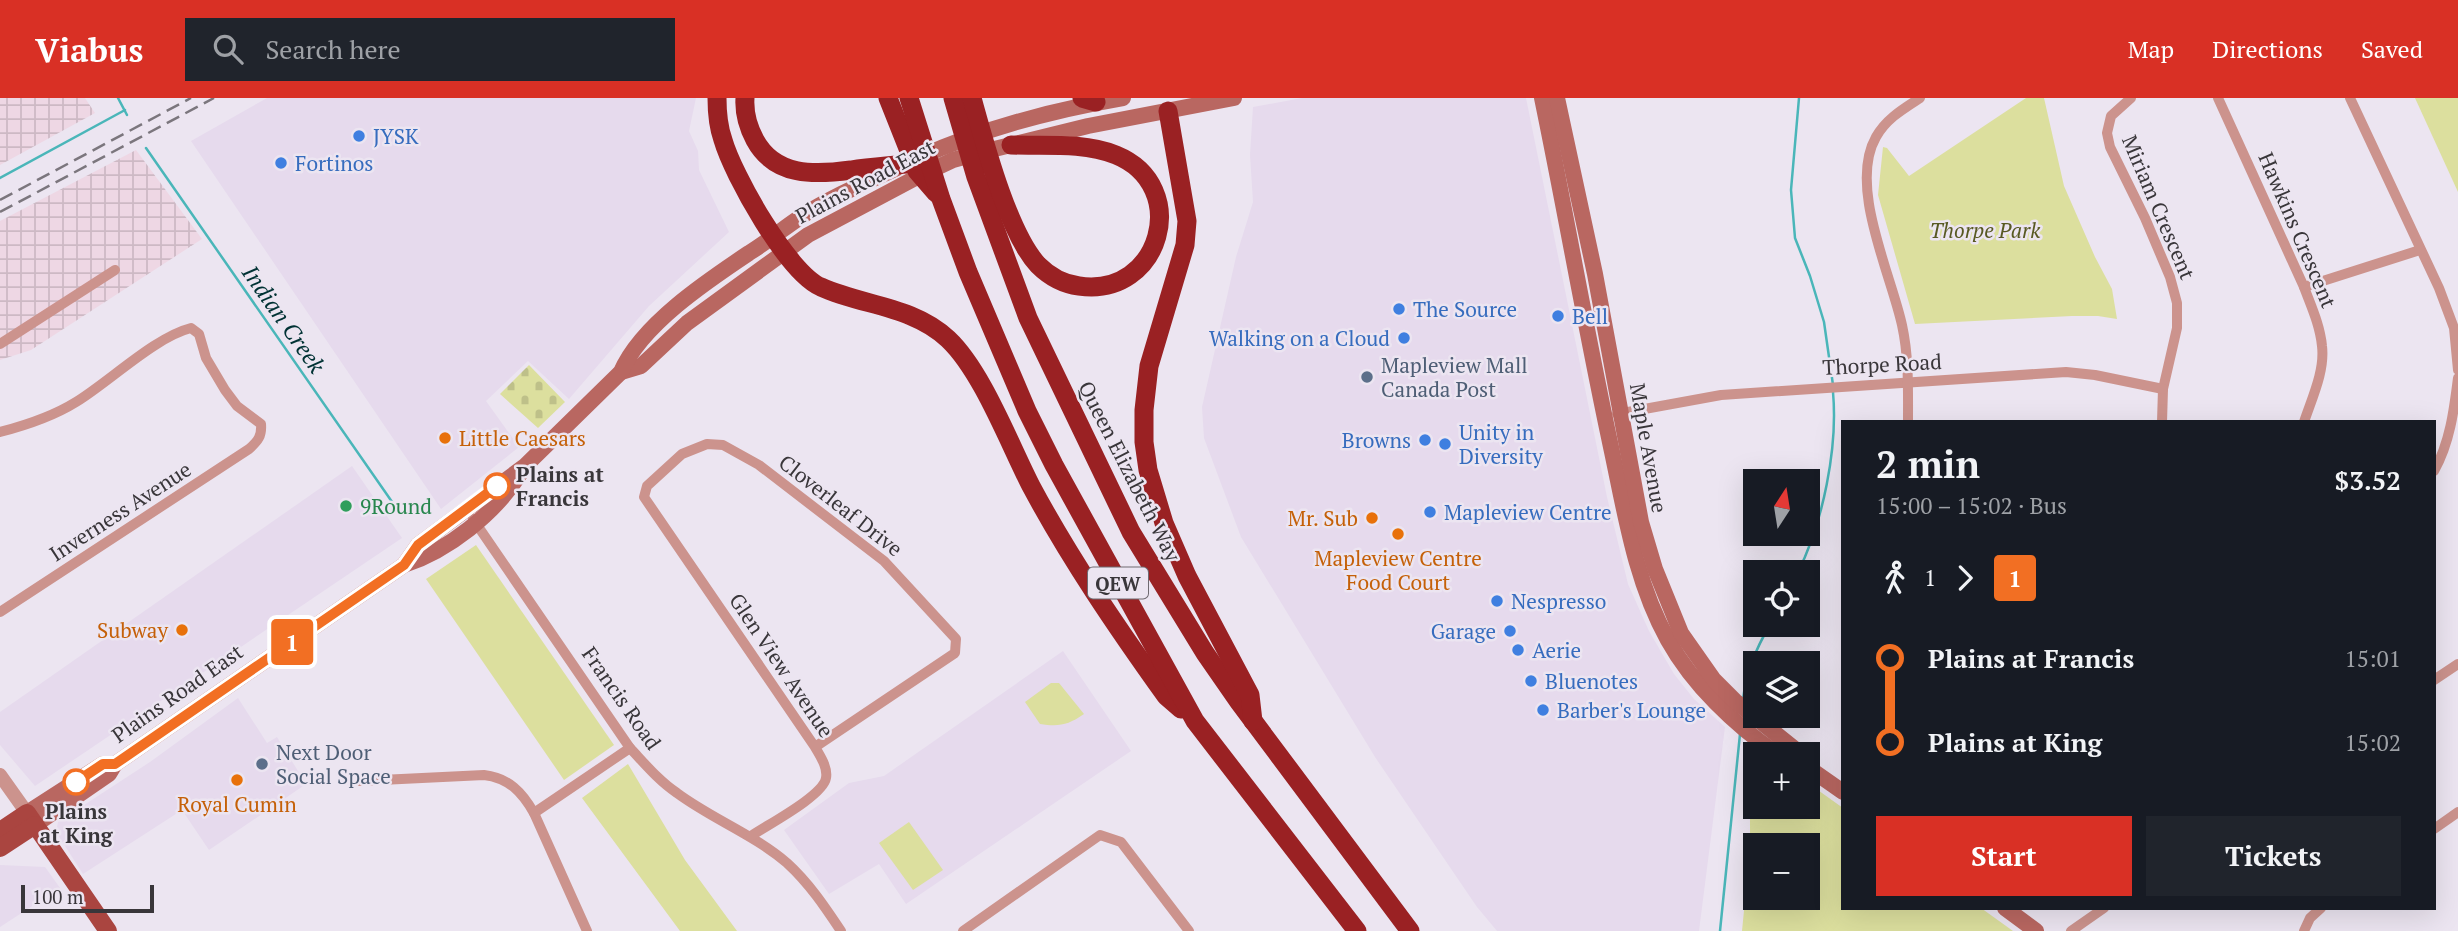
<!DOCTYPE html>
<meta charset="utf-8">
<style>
body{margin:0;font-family:"PT Serif",serif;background:#20242c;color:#f1f3f6;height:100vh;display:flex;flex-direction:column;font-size:26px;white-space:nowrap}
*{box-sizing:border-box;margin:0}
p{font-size:23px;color:#9ea1a6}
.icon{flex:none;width:38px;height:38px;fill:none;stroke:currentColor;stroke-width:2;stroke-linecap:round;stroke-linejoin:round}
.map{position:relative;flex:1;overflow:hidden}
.panel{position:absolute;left:1841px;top:322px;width:595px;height:490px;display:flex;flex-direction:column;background:#171b24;border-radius:0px;box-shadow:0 7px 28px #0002}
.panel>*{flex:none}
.badge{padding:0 14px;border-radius:5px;font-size:24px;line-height:46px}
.needle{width:46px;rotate:12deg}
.controls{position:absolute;left:1743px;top:371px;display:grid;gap:14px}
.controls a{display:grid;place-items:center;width:77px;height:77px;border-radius:0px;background:#171b24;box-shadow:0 7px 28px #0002;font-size:35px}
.scale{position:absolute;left:21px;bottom:18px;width:133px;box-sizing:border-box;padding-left:7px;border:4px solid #39363a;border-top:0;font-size:19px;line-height:24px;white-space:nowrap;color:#39363a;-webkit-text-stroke:5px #ece5f1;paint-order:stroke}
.map>.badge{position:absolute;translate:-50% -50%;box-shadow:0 0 0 4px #fff}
.legs{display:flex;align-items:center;gap:10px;height:77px;padding:0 35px;font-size:23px}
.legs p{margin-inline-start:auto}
.headline{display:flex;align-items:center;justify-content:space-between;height:119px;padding:0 35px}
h1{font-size:38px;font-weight:600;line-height:52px}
.button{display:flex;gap:14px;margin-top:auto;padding:14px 35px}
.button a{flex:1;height:80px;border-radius:0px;background:#d93025;color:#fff;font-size:28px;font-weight:600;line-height:80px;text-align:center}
.button a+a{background:#20242c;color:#f1f3f6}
ul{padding:0 35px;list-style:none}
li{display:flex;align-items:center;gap:24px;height:84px;font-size:26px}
li i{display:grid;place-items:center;width:10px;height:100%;margin:0 9px;background:currentColor}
li i::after{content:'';width:18px;height:18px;margin:-9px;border:5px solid;border-radius:50%;background:#171b24}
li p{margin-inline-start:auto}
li:first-child i{background:linear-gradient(#0000 50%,currentColor 0)}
li:last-child i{background:linear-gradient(currentColor 50%,#0000 0)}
header{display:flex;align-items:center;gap:42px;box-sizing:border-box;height:98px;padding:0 35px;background:#d93025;color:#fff}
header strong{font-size:33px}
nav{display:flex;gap:38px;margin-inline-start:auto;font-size:24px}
.search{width:490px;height:63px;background:#20242c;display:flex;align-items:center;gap:18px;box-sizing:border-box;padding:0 24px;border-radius:0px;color:#9ea1a6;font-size:26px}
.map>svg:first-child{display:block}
.built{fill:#e6daed}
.industrial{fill:url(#industrial-grid)}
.green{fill:#dcdf9e;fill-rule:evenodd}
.cemetery{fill:url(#cemetery-stones)}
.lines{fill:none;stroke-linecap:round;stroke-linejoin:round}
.stream{stroke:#4ab6b9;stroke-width:2.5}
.minor{stroke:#cc938d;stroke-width:10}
.tertiary{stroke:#cc938d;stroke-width:14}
.secondary{stroke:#b96761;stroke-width:16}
.primary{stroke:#aa4540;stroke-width:18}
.motorway{stroke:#9a2123;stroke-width:19}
.rail{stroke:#7b767d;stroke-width:2.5;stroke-dasharray:14 7;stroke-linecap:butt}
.line-1-casing{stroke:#fff;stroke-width:16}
.line-1{stroke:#f26f23;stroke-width:10}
.shop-dot{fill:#3f7fe0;stroke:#ece5f1;stroke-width:2.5}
.service-dot{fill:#5c6f8a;stroke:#ece5f1;stroke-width:2.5}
.food-dot{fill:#e8710a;stroke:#ece5f1;stroke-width:2.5}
.stop-1-dot{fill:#fff;stroke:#f26f23;stroke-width:3.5}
.leisure-dot{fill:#2e9e5b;stroke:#ece5f1;stroke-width:2.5}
.labels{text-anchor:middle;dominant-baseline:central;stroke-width:5;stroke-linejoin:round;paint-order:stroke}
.shield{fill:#ece5f1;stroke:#6f6a71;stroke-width:2}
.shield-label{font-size:19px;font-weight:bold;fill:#39363a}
.shop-label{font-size:21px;fill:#366cbe;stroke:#ece5f1;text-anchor:start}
.street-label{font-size:21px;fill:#39363a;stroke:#ece5f1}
.park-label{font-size:21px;font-style:italic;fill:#585922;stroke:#ece5f1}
.service-label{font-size:21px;fill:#4e5e75;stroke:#ece5f1;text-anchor:start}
.food-label{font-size:21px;fill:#c56008;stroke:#ece5f1;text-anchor:end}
.stop-label{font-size:21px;font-weight:bold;fill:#39363a;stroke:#ece5f1;text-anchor:start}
.leisure-label{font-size:21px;fill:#27864d;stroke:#ece5f1;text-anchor:start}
.water-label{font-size:23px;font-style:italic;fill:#003234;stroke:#ece5f1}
</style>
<header>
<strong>Viabus</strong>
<div class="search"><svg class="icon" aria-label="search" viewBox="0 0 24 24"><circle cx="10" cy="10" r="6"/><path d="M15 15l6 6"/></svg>Search here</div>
<nav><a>Map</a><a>Directions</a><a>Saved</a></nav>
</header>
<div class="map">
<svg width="2458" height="833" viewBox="0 0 2458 833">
<defs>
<pattern id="industrial-grid" width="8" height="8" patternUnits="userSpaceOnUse" patternTransform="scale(1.75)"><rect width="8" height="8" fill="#eed7e4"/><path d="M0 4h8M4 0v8" fill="none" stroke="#cdb9c4"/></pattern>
<pattern id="cemetery-stones" width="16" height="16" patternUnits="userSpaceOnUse" patternTransform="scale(1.75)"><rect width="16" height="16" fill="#dcdf9e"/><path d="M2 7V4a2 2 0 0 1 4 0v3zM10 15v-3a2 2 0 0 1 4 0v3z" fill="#bec089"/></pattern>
</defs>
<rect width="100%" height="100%" fill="#ece5f1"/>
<g class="built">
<polygon points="267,0 696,0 689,33 698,53 699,72 729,134 649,208 569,301 528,263 486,303 519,349 441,411 191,43"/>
<polygon points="1302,0 1526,0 1607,399 1628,486 1649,533 1674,576 1694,601 1725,629 1699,833 1497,833 1477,809 1375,659 1241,439 1204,340 1202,309 1236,159 1253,104 1250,57 1253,9"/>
<polygon points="352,368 402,440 35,688 0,647 0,614"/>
<polygon points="1063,553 1131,653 906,806 879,766 829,796 784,732 849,685 884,678"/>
<polygon points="238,600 267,645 277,639 306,686 209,752 182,712 83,776 56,734 58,724 150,664"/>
<polygon points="0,767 45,769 60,790 0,829"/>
</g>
<g class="industrial">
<polygon points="0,0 85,0 95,15 0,67"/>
<polygon points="136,52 202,141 31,252 0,262 0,123"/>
</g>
<g class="green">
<polygon points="2026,0 2044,0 2064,88 2095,159 2112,191 2117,221 2098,218 2072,218 1915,226 1878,97 1883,49 1887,50 1909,78"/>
<polygon points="2415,0 2458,0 2458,94"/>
<polygon points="476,447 614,647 564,682 426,481"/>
<path d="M1051 585H1059L1084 616C1068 627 1059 629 1040 626L1025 604Z"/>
<polygon points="628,666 685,762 737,833 680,833 582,700"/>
<path d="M1808 685 1843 710V810H1981L2013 833H1742L1750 751V705L1755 702V709H1808ZM1755 747H1808V800H1755Z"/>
<polygon points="909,724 943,772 913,792 879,745"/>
</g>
<polygon class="cemetery" points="529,267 565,304 538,330 500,296"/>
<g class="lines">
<g class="stream">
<polyline points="118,0 127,17"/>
<polyline points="1799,0 1791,92 1795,140 1810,178 1824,224 1833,287"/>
<polyline points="146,50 397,411"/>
<polyline points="0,80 125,12"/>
<path d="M1798 474C1823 424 1838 350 1833 294"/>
<path d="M1743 602C1746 574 1756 550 1770 527"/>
<polyline points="1720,833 1740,636"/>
</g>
<g class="minor">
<polyline points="2131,0 2111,18 2107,35 2110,49 2145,120 2170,179 2177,205 2177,230 2163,291 2162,324"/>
<path d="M2218 0 2304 189C2311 208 2320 227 2322 248 2325 273 2312 300 2304 324"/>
<polyline points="2350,0 2439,190 2454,230 2458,272"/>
<polyline points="2304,189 2420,152"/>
<polyline points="0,246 115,172"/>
<polyline points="1617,316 1721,297 2066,274 2095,277 2163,291"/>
<path d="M1908 324C1908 291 1909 259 1902 227 1891 176 1848 88 1876 39 1886 21 1903 11 1920 0"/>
<path d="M0 334C27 327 52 319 76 304 109 284 155 239 191 230L199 236 206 260 225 292 237 308 261 326C262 338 258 343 249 351L0 514"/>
<path d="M2434 373C2450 345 2454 312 2458 280"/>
<path d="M473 421 630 650C645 666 659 683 677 695 712 721 753 736 787 765 809 785 825 809 841 833"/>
<polyline points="2434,582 2458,566"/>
<path d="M360 683 484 677C509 680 522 694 534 715L587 833"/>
<polyline points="534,715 630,650"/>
<polyline points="2434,731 2458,714"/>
<path d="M751 738C767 727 823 698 826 680 828 669 820 658 815 649L644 399 647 388 682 356 707 346 723 347 759 367 884 463 956 541 955 555 815 649"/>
<polyline points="963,833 1100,737 1121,744 1189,833"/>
<polyline points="2071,833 2104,810"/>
<polyline points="2304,833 2310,820 2321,810"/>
</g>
<polyline class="tertiary" points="0,677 27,715"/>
<g class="secondary">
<path d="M1542 0C1566 116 1586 233 1611 349 1625 414 1635 483 1668 542 1693 587 1735 627 1777 656"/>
<polyline points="1557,0 1595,176 1641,424 1655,471 1681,535 1714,582 1735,603 1801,656"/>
<path d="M918 60C982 31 1053 12 1123 0"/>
<polyline points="621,274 641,268 687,225 808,137 921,77 953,62 982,54 1088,28 1234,0"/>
<path d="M404 467 418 447 525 368 621 274C641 227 707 183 749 155 767 144 784 130 802 118 831 99 865 85 897 70"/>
<polyline points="1808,662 1813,673 1843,694"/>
<polyline points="27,715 103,666 115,666"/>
<path d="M35 727 109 676 115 666 404 467C449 452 494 416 520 376"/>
<polyline points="2005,810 2036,833"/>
</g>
<g class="primary">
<polyline points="0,733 27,715 108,833"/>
<polyline points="0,750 35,727"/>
</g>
<g class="motorway">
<path d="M717 0C717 14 718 28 723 42 733 77 788 175 821 189 863 208 913 208 948 241 982 273 1009 345 1031 388 1070 461 1118 531 1166 598L1181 611"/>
<path d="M745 0C744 15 748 29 755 42 775 79 815 77 851 72 869 69 887 68 906 66"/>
<polyline points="888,0 917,73 936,95"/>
<polyline points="909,0 941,101 968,174 1027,313 1054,367 1195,623 1357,833"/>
<polyline points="953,0 976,79 1028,220 1131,434 1205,555 1239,604 1410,833"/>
<path d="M972 0C984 43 1008 135 1038 167 1049 178 1063 186 1079 188 1161 200 1192 88 1116 57 1084 44 1045 48 1011 47"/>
<polyline points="1082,0 1096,4"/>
<polyline points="1168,13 1187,123 1185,147 1149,268 1144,312 1144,344 1148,372 1164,425 1187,478 1250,597 1253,623"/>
</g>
<g class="rail">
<polyline points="0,102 191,0"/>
<polyline points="0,114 214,0"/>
</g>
</g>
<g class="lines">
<g class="line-1-casing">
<polyline id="line-1" points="76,684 103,666 115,666 404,467 418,447 497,388"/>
</g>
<use href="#line-1" class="line-1"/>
</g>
<g class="shop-dot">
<circle cx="359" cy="38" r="7"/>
<circle cx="281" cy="65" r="7"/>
<circle cx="1399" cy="211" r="7"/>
<circle cx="1558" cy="218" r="7"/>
<circle cx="1404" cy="240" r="7"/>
<circle cx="1425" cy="342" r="7"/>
<circle cx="1445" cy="346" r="7"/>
<circle cx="1430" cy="414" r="7"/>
<circle cx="1497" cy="503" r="7"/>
<circle cx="1510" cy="533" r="7"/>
<circle cx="1518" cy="552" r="7"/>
<circle cx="1531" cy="583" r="7"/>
<circle cx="1543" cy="612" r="7"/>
</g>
<g class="service-dot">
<circle cx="1367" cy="279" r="7"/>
<circle cx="262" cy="666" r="7"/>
</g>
<g class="food-dot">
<circle cx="445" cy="340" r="7"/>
<circle cx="1372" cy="420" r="7"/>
<circle cx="1398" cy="436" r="7"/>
<circle cx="182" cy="532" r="7"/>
<circle cx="237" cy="682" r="7"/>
</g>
<g class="stop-1-dot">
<circle cx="497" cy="388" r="12"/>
<circle cx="76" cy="684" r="12"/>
</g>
<circle class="leisure-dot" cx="346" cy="408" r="7"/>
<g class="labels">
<rect class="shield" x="1088" y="469.5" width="60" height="31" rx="5"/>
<g class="shield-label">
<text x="1118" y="485">QEW</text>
</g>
<g class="shop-label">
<text x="373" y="38">JYSK</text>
<text x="295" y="65">Fortinos</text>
<text x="1413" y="211">The Source</text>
<text x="1572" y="218">Bell</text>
<text x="1390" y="240" text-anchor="end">Walking on a Cloud</text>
<text x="1459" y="334">Unity in<tspan x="1459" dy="24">Diversity</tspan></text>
<text x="1411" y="342" text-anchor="end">Browns</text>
<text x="1444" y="414">Mapleview Centre</text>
<text x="1511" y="503">Nespresso</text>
<text x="1496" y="533" text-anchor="end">Garage</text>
<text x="1532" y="552">Aerie</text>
<text x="1545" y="583">Bluenotes</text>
<text x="1557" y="612">Barber's Lounge</text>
</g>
<g class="street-label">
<text transform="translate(865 83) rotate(-28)">Plains Road East</text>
<text transform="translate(2159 109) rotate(67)">Miriam Crescent</text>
<text transform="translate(2298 132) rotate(67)">Hawkins Crescent</text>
<text transform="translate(1882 266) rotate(-3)">Thorpe Road</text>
<text transform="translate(1649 350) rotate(80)">Maple Avenue</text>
<text transform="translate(1130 373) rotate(63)">Queen Elizabeth Way</text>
<text transform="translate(841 407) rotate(38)">Cloverleaf Drive</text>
<text transform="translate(120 413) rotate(-33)">Inverness Avenue</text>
<text transform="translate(782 567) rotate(56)">Glen View Avenue</text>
<text transform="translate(177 595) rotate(-35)">Plains Road East</text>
<text transform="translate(622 600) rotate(55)">Francis Road</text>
</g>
<g class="park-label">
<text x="1985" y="132">Thorpe Park</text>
</g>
<g class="service-label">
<text x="1381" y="267">Mapleview Mall<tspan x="1381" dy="24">Canada Post</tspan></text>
<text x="276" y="654">Next Door<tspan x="276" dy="24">Social Space</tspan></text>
</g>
<g class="food-label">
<text x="459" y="340" text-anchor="start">Little Caesars</text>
<text x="1358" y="420">Mr. Sub</text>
<text x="1398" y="460" text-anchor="middle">Mapleview Centre<tspan x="1398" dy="24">Food Court</tspan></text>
<text x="168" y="532">Subway</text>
<text x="237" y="706" text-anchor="middle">Royal Cumin</text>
</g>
<g class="stop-label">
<text x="516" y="376">Plains at<tspan x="516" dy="24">Francis</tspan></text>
<text x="76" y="713" text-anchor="middle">Plains<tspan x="76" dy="24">at King</tspan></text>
</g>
<g class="leisure-label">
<text x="360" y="408">9Round</text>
</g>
<g class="water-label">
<text transform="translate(284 221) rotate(55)">Indian Creek</text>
</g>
</g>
</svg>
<div class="controls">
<a><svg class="needle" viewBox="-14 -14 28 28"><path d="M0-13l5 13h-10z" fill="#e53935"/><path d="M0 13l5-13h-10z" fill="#9ea1a6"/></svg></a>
<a><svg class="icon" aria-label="locate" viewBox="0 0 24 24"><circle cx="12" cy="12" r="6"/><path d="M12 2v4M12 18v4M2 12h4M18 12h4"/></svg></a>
<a><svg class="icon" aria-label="layers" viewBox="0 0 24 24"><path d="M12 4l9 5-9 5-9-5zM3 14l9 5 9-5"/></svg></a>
<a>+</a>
<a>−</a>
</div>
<div class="scale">100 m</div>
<b class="badge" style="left:292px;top:544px;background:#f26f23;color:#fff">1</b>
<section class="panel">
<div class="headline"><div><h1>2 min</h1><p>15:00 – 15:02 · Bus</p></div><b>$3.52</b></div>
<div class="legs"><svg class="icon" aria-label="walk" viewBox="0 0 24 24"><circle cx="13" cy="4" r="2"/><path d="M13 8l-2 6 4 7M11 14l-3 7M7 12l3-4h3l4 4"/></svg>1<svg class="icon" aria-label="forward" viewBox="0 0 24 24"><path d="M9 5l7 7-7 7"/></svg><b class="badge" style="background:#f26f23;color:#fff">1</b></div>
<ul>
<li><i style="color:#f26f23"></i><b>Plains at Francis</b><p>15:01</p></li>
<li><i style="color:#f26f23"></i><b>Plains at King</b><p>15:02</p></li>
</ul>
<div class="button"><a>Start</a><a>Tickets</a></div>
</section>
</div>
